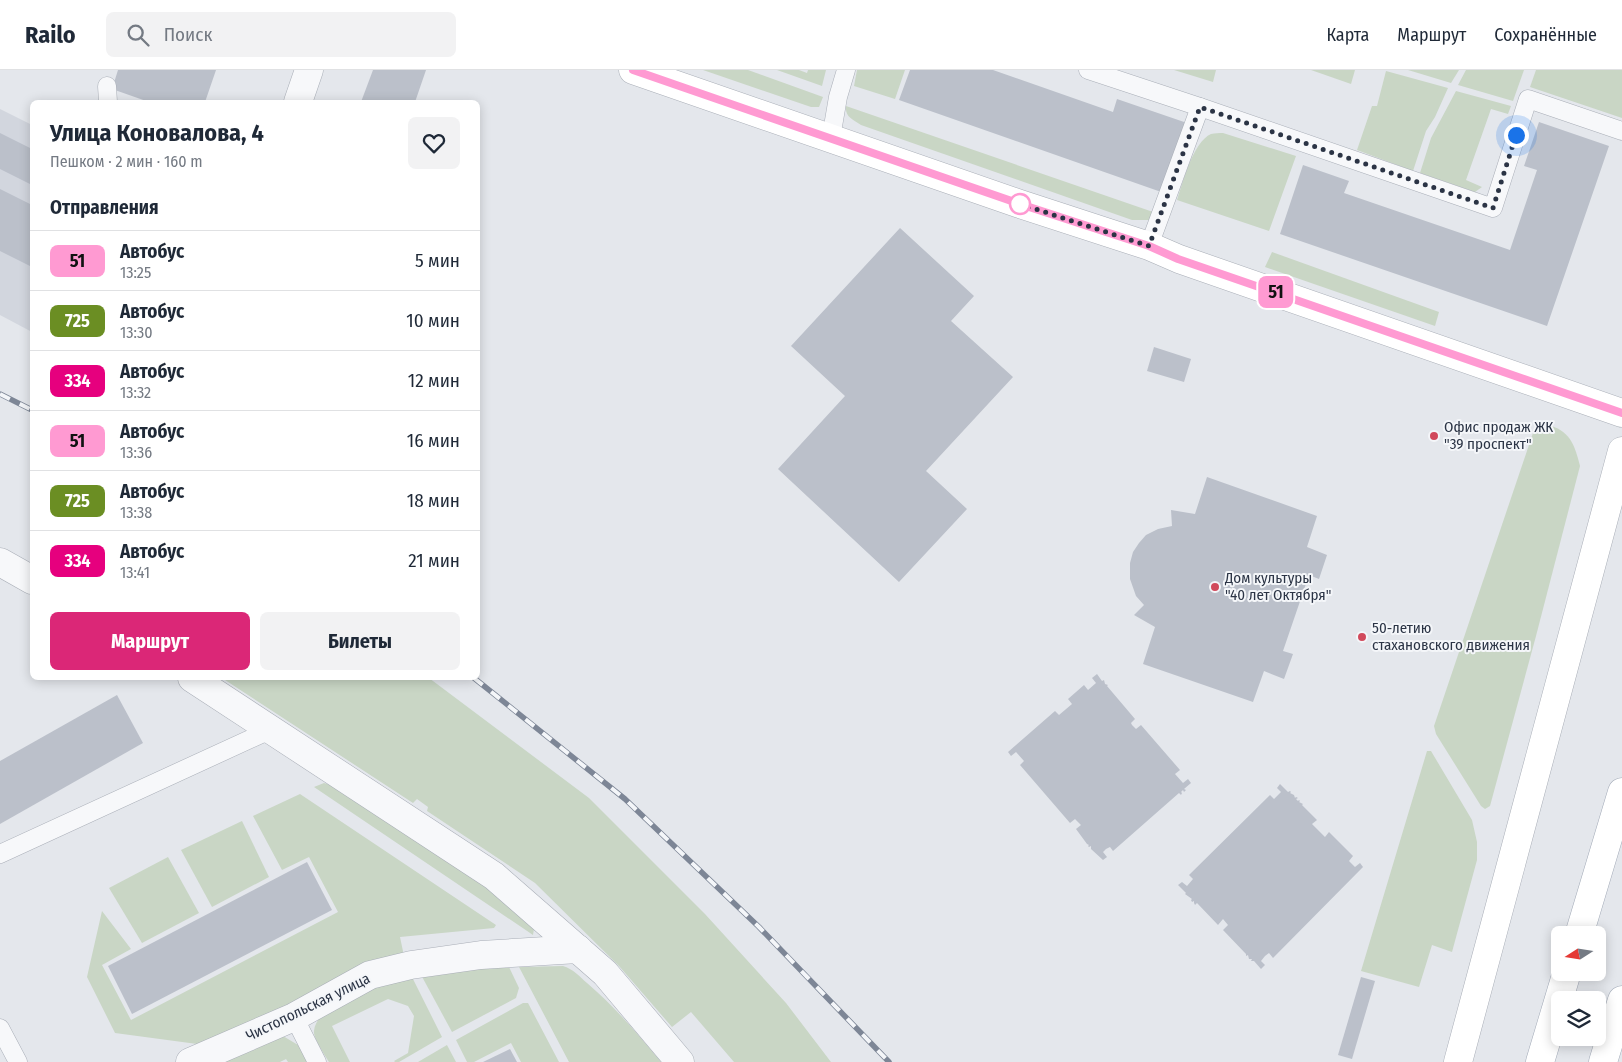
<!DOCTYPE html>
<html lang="ru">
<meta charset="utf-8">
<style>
body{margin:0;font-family:"Fira Sans Condensed",sans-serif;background:#f2f2f3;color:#1f2937;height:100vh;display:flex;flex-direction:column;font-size:19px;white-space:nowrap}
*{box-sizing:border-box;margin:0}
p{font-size:16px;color:#747a83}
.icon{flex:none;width:28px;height:28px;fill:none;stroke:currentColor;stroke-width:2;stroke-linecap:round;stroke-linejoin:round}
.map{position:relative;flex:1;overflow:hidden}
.details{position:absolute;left:30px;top:30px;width:450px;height:580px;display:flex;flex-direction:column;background:#fff;border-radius:8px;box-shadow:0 2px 12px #0003}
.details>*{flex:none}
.badge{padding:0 10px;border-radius:8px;font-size:18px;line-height:32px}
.needle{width:32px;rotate:258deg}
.tools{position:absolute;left:1551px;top:856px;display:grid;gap:10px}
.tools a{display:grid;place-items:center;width:55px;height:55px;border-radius:8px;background:#fff;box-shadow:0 2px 12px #0003;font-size:25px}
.you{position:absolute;width:25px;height:25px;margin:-12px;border:4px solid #fff;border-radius:50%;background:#1a73e8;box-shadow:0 0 0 8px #1a73e833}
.map>.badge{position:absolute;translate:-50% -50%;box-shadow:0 0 0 2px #fff}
h2{padding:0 20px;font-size:19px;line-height:45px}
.round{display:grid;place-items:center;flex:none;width:52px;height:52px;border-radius:8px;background:#f2f2f3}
.overview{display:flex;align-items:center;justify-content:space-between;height:85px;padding:0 20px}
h1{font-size:24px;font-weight:700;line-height:38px}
.action{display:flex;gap:10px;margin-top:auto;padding:10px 20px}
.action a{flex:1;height:58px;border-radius:8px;background:#db2777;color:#fff;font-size:20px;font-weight:700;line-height:58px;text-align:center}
.action a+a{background:#f2f2f3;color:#1f2937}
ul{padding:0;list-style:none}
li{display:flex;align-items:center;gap:15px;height:60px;padding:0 20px;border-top:1px solid #e0e1e3}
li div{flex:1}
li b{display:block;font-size:19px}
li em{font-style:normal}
li .badge{min-width:55px;font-weight:700;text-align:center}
header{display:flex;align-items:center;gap:30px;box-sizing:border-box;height:70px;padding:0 25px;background:#fff;border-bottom:1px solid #e0e1e3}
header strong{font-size:24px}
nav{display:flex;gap:28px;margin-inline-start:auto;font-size:18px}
.search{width:350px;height:45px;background:#f2f2f3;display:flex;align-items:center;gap:12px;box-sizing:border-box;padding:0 18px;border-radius:8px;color:#747a83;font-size:19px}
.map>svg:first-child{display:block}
.built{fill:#d2d6de}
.green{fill:#c9d6c5}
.building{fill:#bbc0ca}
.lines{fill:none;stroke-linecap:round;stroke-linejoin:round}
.lane-casing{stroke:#a9aeb7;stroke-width:19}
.street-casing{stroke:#a9aeb7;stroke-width:29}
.secondary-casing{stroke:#a9aeb7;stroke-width:29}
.primary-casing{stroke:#a3abb8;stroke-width:29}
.lane{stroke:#f7f8fa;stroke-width:18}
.street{stroke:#f7f8fa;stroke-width:28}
.secondary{stroke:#fff;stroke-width:28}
.primary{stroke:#fff;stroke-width:28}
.rail-casing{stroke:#7d8696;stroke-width:5.5}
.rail{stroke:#f4f6f9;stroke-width:4;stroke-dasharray:11;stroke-linecap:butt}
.line-casing{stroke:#fff;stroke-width:11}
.line{stroke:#ff9ad2;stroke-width:8}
.walk{stroke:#2b3445;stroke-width:5;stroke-dasharray:0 9}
.stop-dot{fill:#fff;stroke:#ff9ad2;stroke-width:2.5}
.poi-dot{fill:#d1495b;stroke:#f4f6f9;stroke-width:2}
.labels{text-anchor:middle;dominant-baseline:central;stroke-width:4;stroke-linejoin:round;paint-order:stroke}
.poi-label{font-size:15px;fill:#2b3445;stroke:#f4f6f9;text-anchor:start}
.street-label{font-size:15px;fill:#2b3445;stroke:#f4f6f9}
</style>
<header>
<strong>Railo</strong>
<div class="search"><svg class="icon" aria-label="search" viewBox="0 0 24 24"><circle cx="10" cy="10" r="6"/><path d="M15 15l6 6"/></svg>Поиск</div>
<nav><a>Карта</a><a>Маршрут</a><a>Сохранённые</a></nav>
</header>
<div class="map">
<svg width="1622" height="992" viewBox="0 0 1622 992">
<rect width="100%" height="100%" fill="#e4e7ec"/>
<polygon class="built" points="0,39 32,55 32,262 0,245"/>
<g class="green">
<polygon points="703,0 748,0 823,27 819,37 811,37"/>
<polygon points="777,0 799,0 807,3 808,0 826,0 822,16"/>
<polygon points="857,0 905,0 895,29 854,16"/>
<polygon points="1174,0 1216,0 1213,12"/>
<polygon points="1311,0 1355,0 1351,14"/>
<polygon points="1408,0 1459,0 1451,13"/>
<polygon points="1466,0 1524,0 1513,31 1458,15"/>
<polygon points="1536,0 1622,0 1622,48 1530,17"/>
<polygon points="1386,1 1448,18 1435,47 1426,61 1413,101 1357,80 1372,36 1377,36"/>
<polygon points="1456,21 1511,36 1508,44 1491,39 1466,110 1482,117 1475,122 1420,103 1431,68"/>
<path d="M846 36 1156 143 1150 150H1132L861 55C852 49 845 47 846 36Z"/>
<path d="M1223 63 1296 86 1269 161 1177 130C1183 112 1193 72 1211 64 1215 63 1219 63 1223 63Z"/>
<polygon points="1272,182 1439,242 1435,256 1265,197"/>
<path d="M1540 352C1568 360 1573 368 1580 396L1536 566 1490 736 1485 739 1481 736 1436 664 1434 656 1533 363Z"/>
<polygon points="222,608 429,608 589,728 705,844 786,933 831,992 734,992 691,942 672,957 619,896 535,813 427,741 428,737 417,729 413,733"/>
<polygon points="1427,681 1431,681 1472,750 1477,772 1477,790 1452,882 1432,875 1419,917 1361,901"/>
<path d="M324 713 334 716C402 761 475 801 534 859L533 865 314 717Z"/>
<polygon points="300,724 496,855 494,858 400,867 404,886 212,976 115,963 87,907 102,841 131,879 102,895 131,950 338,842 309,787 282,800 253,746"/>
<polygon points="242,751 269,807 212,837 181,780"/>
<polygon points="168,787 199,843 142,873 109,818"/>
<path d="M563 896C573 899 579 906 587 913 615 937 638 964 661 992H569L519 897Z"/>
<polygon points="509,897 519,918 516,928 452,962 420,903"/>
<path d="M411 905 442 967 399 992H395L394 991 408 983 414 946 408 936 388 929 332 956 350 992H329C325 985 313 968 314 961 316 932 387 913 411 905Z"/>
<polygon points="523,933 528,933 559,992 521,992 511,973 474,992 467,992 456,970"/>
<polygon points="283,966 298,975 307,992 288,992 286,989 280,992 220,992"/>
<polygon points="447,975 456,992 418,992"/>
</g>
<g class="building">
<polygon points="118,0 216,0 205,32 149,32 112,19"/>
<polygon points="373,0 426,0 415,32 361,32"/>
<polygon points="910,0 993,0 1113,42 1117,29 1187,53 1164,123 899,30"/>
<polygon points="1539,52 1609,76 1547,256 1280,164 1303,95 1349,111 1344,123 1510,180 1537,100 1524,96"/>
<polygon points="0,63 32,79 32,115 0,99"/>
<polygon points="0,119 32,135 32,197 0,181"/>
<polygon points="900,158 974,226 951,251 1013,307 926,401 967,439 899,512 778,399 845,326 791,276"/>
<polygon points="1154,277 1191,289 1184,312 1147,301"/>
<polygon points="1207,407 1317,446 1307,477 1327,485 1319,509 1309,505 1283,581 1293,584 1284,609 1264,601 1253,632 1143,594 1155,557 1134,545 1144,535 1136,526 1130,509 1130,493 1133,482 1139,473 1146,465 1158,459 1172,456 1171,440 1195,444"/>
<polygon points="1097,604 1102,611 1104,610 1105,614 1108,615 1107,616 1135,649 1131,653 1132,655 1136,659 1141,655 1180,700 1175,704 1183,713 1188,709 1191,713 1184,719 1186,720 1184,722 1183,720 1181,722 1182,723 1181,725 1179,723 1113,781 1110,777 1106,779 1103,782 1107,787 1103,790 1091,779 1091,776 1089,777 1088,776 1089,775 1087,774 1076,759 1081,755 1075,749 1070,753 1020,695 1024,691 1016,682 1011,686 1008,682 1055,641 1059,645 1072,634 1068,629 1084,615 1088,620 1096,613 1092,608"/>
<polygon points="117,625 143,673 0,754 0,691"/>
<polygon points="1280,714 1288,722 1290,721 1291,722 1290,723 1294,725 1295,728 1296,727 1298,728 1296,729 1298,731 1299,730 1300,731 1299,732 1303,734 1302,735 1317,750 1312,754 1325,767 1329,762 1353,786 1349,791 1355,797 1360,793 1363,797 1273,888 1269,883 1265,886 1261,891 1265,895 1261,899 1254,891 1251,891 1252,889 1249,889 1248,885 1246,886 1246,884 1223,860 1228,855 1223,849 1218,855 1197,833 1195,835 1194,833 1194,831 1192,832 1191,830 1192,829 1185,824 1186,823 1178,815 1182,812 1187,816 1193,809 1189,805 1270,725 1274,729 1281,722 1277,718"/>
<polygon points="307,792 332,840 132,944 108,896"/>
<polygon points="1361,907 1375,911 1352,989 1338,985"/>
<polygon points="510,979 517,992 483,992"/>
</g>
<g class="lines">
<g class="lane-casing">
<g id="lane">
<polyline points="1088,0 1200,37"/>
<polyline points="107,16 108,32"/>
<polyline points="831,68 838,27 846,0"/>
<polyline points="1149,176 1200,37 1493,138 1528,29 1622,61"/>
<polyline points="0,784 272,659"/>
<polyline points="294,947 317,992"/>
<polyline points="0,958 18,992"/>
</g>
</g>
<g class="street-casing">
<g id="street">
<polyline points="298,32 309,0"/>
<polyline points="0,492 32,510"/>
<polyline points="192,608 494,806 605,903 680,992"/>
<polyline points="190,992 294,947 370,905 411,895 481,885 578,879"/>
</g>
</g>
<g class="secondary-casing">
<g id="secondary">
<polyline points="633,0 1020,134 1149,176 1179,189 1622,343"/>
<polyline points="1458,992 1622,381"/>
</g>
</g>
<g class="primary-casing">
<g id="primary">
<polyline points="1579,865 1622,722"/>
<polyline points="1540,992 1567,902"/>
<polyline points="1603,992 1622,930"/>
</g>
</g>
<use href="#lane" class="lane"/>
<use href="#street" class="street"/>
<use href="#secondary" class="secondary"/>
<use href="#primary" class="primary"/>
<g class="rail-casing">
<g id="rail">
<polyline points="0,324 32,340"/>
<polyline points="474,608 625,729 759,857 889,992"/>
</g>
</g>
<use href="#rail" class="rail"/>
</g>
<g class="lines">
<g class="line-casing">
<polyline id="line" points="633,0 1020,134 1149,176 1178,189 1622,343"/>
</g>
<use href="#line" class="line"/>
<polyline class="walk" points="1020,134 1149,176 1200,37 1493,138 1516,65"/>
</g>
<circle class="stop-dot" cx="1020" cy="134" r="10"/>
<g class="poi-dot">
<circle cx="1434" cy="366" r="5"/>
<circle cx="1215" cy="517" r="5"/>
<circle cx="1362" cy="567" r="5"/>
</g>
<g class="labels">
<g class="poi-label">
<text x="1444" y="357">Офис продаж ЖК<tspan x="1444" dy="17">"39 проспект"</tspan></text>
<text x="1225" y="508">Дом культуры<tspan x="1225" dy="17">"40 лет Октября"</tspan></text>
<text x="1372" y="558">50-летию<tspan x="1372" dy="17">стахановского движения</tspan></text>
</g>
<g class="street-label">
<text transform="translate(308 937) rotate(-26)">Чистопольская улица</text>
</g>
</g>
</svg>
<div class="tools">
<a><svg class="needle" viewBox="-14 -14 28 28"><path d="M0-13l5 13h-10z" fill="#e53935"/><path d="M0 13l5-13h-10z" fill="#747a83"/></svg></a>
<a><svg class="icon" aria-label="layers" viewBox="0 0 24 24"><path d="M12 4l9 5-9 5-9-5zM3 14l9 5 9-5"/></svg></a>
</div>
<div class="you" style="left:1516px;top:65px"></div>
<b class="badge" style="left:1276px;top:222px;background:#ff9ad2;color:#111">51</b>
<section class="details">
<div class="overview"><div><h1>Улица Коновалова, 4</h1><p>Пешком · 2 мин · 160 m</p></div><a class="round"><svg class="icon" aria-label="heart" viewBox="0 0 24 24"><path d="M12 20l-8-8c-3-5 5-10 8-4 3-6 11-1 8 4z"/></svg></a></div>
<h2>Отправления</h2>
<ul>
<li><span class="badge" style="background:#ff9ad2;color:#111">51</span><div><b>Автобус</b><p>13:25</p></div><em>5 мин</em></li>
<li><span class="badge" style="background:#6b8e23;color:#fff">725</span><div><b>Автобус</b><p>13:30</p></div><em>10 мин</em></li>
<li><span class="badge" style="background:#e6007e;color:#fff">334</span><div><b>Автобус</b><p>13:32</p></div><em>12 мин</em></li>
<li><span class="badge" style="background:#ff9ad2;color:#111">51</span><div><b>Автобус</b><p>13:36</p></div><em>16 мин</em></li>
<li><span class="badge" style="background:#6b8e23;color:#fff">725</span><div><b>Автобус</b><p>13:38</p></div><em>18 мин</em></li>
<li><span class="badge" style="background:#e6007e;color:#fff">334</span><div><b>Автобус</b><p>13:41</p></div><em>21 мин</em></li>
</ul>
<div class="action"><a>Маршрут</a><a>Билеты</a></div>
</section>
</div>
